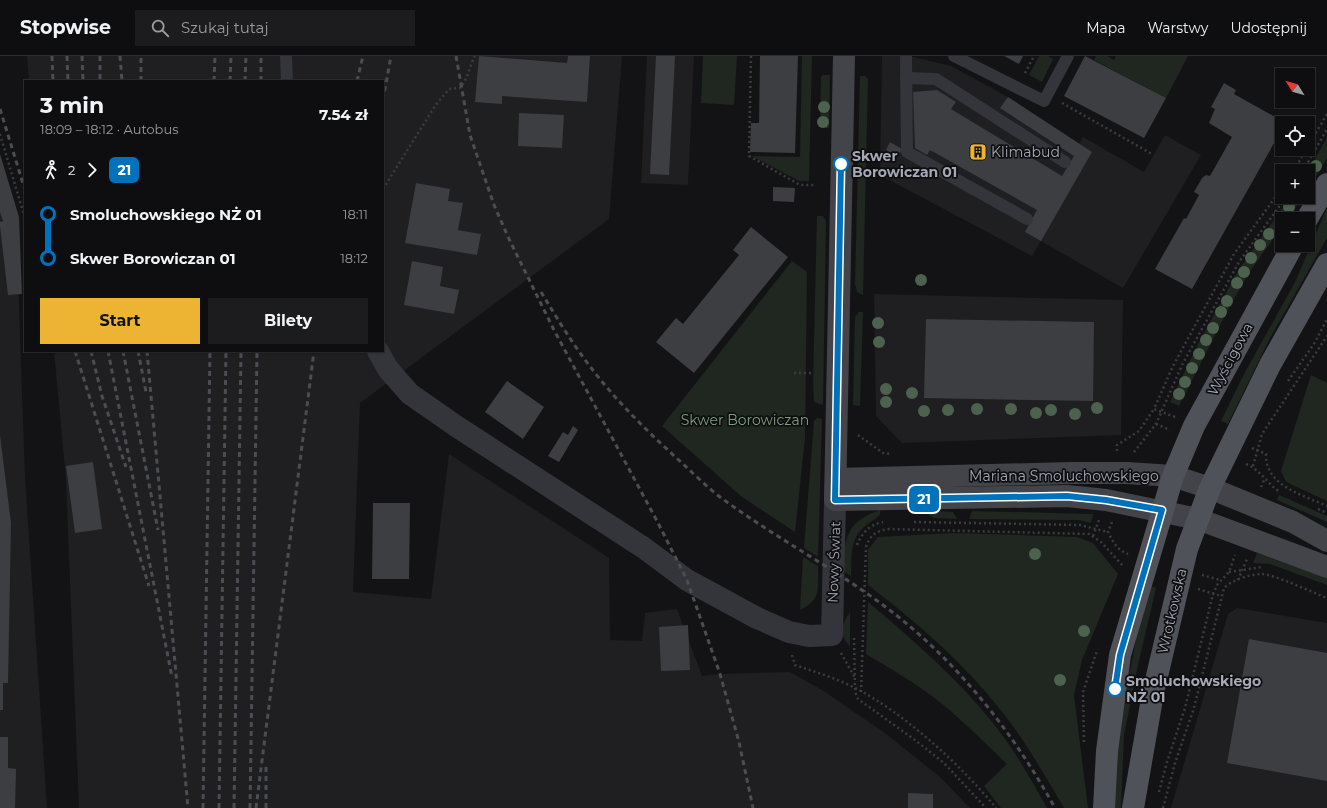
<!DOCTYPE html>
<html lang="pl">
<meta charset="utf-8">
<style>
body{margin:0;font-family:Montserrat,sans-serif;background:#1c1c1e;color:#f1f3f6;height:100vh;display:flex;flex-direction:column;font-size:15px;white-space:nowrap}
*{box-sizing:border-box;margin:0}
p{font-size:13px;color:#9b9c9f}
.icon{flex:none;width:22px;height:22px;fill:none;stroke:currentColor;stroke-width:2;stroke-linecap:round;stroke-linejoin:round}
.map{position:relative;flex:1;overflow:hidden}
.sheet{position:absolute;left:24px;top:24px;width:360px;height:272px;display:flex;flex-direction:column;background:#0e0e10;border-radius:0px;box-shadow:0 1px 3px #0004,0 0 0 1px #2e2e30}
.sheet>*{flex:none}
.badge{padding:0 8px;border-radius:6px;font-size:14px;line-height:26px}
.needle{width:26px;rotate:307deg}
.controls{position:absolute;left:1275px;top:12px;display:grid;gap:8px}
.controls a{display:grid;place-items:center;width:40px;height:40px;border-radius:0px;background:#0e0e10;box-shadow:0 1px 3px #0004,0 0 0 1px #2e2e30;font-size:20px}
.map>.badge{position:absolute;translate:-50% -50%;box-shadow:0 0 0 2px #fff}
.legs{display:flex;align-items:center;gap:6px;height:44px;padding:0 16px;font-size:13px}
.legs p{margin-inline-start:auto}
.headline{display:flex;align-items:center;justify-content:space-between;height:68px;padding:0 16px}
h1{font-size:22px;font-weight:700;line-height:30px}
.primary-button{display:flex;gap:8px;margin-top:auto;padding:8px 16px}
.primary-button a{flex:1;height:46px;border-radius:0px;background:#edb333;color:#111;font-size:16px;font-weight:700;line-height:46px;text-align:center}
.primary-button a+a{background:#1c1c1e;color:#f1f3f6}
ul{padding:0 16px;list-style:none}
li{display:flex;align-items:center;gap:14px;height:44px;font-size:15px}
li i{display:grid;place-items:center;width:6px;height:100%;margin:0 5px;background:currentColor}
li i::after{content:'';width:10px;height:10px;margin:-5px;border:3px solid;border-radius:50%;background:#0e0e10}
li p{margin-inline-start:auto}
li:first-child i{background:linear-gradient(#0000 50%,currentColor 0)}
li:last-child i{background:linear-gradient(currentColor 50%,#0000 0)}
header{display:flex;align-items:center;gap:24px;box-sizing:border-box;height:56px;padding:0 20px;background:#0e0e10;border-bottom:1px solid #2e2e30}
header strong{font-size:19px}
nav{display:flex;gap:22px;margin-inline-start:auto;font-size:14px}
.search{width:280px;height:36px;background:#1c1c1e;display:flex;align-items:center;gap:10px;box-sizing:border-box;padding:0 14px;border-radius:0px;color:#9b9c9f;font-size:15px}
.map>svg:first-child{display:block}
.built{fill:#1f1f22}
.green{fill:#1f2720}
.building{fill:#3d3e42}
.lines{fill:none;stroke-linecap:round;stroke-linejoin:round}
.path{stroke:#3a3c41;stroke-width:2.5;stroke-dasharray:2 3;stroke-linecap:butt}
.lane{stroke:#34353a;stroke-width:12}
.street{stroke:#34353a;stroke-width:22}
.secondary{stroke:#42444a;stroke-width:22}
.primary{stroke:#505259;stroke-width:22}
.rail{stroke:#4b4d53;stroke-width:3;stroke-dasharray:5 4;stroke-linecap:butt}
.tree{fill:#4d614f}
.line-1-casing{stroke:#fff;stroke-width:9}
.line-1{stroke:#0072bc;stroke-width:6}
.stop-1-dot{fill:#fff;stroke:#0072bc;stroke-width:2}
.labels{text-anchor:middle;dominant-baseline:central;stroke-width:3.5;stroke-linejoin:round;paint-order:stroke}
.poi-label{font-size:14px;fill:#a5a9b5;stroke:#0e0e10;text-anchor:start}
.stop-label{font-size:14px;font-weight:bold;fill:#a5a9b5;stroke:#0e0e10;text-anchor:start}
.street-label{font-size:14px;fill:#a5a9b5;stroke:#0e0e10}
.park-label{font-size:14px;fill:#7ca07f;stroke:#0e0e10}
</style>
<header>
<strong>Stopwise</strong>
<div class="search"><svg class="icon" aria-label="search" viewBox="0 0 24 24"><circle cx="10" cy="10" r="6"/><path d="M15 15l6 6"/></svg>Szukaj tutaj</div>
<nav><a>Mapa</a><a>Warstwy</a><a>Udostępnij</a></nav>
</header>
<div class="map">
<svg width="1327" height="752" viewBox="0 0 1327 752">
<rect width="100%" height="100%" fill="#131315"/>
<g class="built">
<polygon points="27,0 622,0 609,163 360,347 353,536 431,543 449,398 609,502 610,584 642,585 645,557 677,553 702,620 720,618 790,616 822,634 885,677 940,721 970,752 79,752 66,424 54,295 383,295 383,25 29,25"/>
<polygon points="647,0 694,0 688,129 641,127"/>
<polygon points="882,0 909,0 951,10 1008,41 1079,88 1083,81 1144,116 1165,79 1201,99 1123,232 1041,185 1032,200 880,119"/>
<polygon points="0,137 17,195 25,421 47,752 0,752"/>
<polygon points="874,238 1123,244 1121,379 902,387 876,360"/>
<polygon points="1237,552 1327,567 1327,752 1171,752 1228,558"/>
</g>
<g class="green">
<polygon points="703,0 737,0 734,49 701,47"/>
<polygon points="802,0 812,0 809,125 799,125 752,100 800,101"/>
<polygon points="1039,0 1048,0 1053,3 1042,26 1029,19"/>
<polygon points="1096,0 1107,0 1114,4 1116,0 1188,0 1166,42 1094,4"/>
<polygon points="823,19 830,19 829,72 822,72 820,69 821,21"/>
<polygon points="860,20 865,20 868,23 863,239 857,236 855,228"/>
<polygon points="1327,82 1327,102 1308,134 1308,115"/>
<polygon points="1290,141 1303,141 1287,163 1282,163 1282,170 1249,217 1232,246 1179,350 1170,346 1198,288 1238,215"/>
<polygon points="1327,152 1327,182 1270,282 1228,368 1221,365 1243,320 1295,226"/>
<polygon points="817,160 823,160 826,165 823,349 814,346 813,328"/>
<polygon points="792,205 807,216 805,382 795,476 742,441 662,370"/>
<polygon points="859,256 863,256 860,350 853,349 855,261"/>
<polygon points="1311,319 1327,327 1327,445 1286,426 1281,415"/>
<polygon points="817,362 822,363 818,501 804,492 814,365"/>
<polygon points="1279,439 1327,460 1327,466 1277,444"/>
<path d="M880 454V458C876 464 869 466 863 472 849 485 852 503 851 520L842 514C845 483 846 465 880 454Z"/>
<polygon points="922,454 953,456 957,463 934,462"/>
<polygon points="972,455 1093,458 1091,467 1078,464 969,463"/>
<path d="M954 477 1077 481 1093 487 1118 518 1082 604 1074 639 1088 752H1064C1045 720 1026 686 1003 657 965 608 918 567 868 529V494L878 481Z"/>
<polygon points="1257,497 1327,522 1327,529 1270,508 1253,507"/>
<path d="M803 501 818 510C818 531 822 544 800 554Z"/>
<polygon points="1150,530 1156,532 1138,609 1124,679 1121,752 1112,752 1118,677 1139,568"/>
<path d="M868 546C912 583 957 622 993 667 1014 693 1031 723 1047 752H1001L984 730 1007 708C985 687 964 666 941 647 917 628 891 613 866 598Z"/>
<path d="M850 556V590C838 579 842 568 850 556Z"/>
</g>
<g class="building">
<polygon points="479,0 567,7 568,0 590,0 587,46 502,40 502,48 475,46"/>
<polygon points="656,0 675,0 669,119 650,118"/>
<polygon points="760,0 798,0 795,97 750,96 751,67 759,67"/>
<polygon points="1004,0 1023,0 1019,8"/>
<polygon points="1085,0 1166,42 1144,82 1064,40"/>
<polygon points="1224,27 1236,34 1234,38 1286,67 1282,67 1282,73 1192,233 1155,213 1184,162 1186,163 1199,139 1194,136 1202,122 1206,119 1210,120 1232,81 1209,67 1215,53 1211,51"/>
<polygon points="937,34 956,46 951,53 1062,120 1074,100 1000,52 1008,41 1092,96 1041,185 1025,176 1037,154 930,94 927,99 915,92 913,36"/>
<polygon points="519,57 564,59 562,92 518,90"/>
<polygon points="890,86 902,93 897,101 886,94"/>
<polygon points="0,98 19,161 22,238 8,239 0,170 0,166 3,165 0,156"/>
<polygon points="416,127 450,133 448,145 463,147 458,174 481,178 477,199 405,187"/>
<polygon points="773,131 795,132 794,146 773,145"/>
<polygon points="751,171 788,201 694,317 656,286 676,262 683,268 739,199 733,194"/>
<polygon points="412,205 443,211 440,230 459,234 454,258 404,249"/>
<polygon points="926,263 1094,266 1093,345 924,342"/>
<polygon points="507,325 544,351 523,383 485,356"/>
<polygon points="573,370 578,374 559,406 548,400 563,376 568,379"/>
<polygon points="0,379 11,467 8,627 3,627 3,654 0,654"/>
<polygon points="93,406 102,473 75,477 66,410"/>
<polygon points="373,447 410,447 409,523 372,523"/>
<polygon points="688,569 690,614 661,615 659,571"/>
<polygon points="1249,583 1327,597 1327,725 1227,707"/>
<polygon points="0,681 8,681 8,712 16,713 15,752 0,752"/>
<polygon points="908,737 933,738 933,752 908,752"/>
</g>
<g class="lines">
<g class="path">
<polyline points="751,0 749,100 800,129 815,129"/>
<polyline points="1025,17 1034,0"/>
<polyline points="1062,47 1152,98"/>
<polyline points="0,78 24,159"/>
<polyline points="1308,90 1327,58"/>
<polyline points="1294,115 1306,93"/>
<polyline points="1303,115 1327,73"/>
<path d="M383 133 435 50 449 33 460 32C468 23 469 11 475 0"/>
<polyline points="794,317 811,317"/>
<polyline points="1288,325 1314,288 1327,263"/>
<polyline points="1175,361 1154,353 1173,310 1234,198 1282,132"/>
<polyline points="1156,368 1170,374"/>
<polyline points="858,379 883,397 892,398"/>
<path d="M1252 392 1266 398C1265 430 1303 439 1327 450"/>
<polyline points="1117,395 1117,389 1139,375 1154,353"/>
<polyline points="1134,396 1156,368 1182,309 1239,206 1286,141"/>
<path d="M1246 408C1261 414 1267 428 1280 436"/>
<polyline points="1253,410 1262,378 1327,280"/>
<polyline points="1261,431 1265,422"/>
<polyline points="1318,453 1327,457"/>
<polyline points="914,466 1080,469 1108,476"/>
<path d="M1112 466 1108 476C1113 486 1117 494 1128 498"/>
<polyline points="1093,480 1099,464"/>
<path d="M857 489C862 477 869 469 883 466"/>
<polyline points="1229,516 1262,511"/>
<polyline points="1202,519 1220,524"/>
<polyline points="1238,524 1247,503"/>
<polyline points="1198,533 1221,540"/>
<polyline points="854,582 855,632 856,639 858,643 915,684 944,707 986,752"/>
<polyline points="841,597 855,622"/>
<path d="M792 599 795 609C815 616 836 622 855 632 903 656 962 710 996 752"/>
<path d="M861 636 866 491C870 479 876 475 889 473L1089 478 1101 486 1124 511"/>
<polyline points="1084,686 1083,636 1097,595"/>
<polyline points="1159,736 1167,706 1185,652 1213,538 1217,529 1229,516 1235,499"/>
<path d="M1163 752 1175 707 1194 652 1224 532C1232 524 1250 518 1262 518 1273 518 1314 537 1327 542"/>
</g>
<g class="lane">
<polyline points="286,0 287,25"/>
<polyline points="906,0 907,96 1027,163"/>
<polyline points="954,0 1044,45 1068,0"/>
<polyline points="906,22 936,23 1065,106"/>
</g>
<polyline class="street" points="378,295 388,313 410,338 456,370 644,492 687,524 757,562 789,576 809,580 832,579 835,444"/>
<g class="secondary">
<polyline points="844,0 835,444 1067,440 1106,444 1198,463 1327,511"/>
<polyline points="836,423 1071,417 1127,417 1173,420 1210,432 1293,466 1327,485"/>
</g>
<g class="primary">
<polyline points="1307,163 1327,128"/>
<polyline points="1104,752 1107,695 1120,599 1173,420 1194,370 1293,189"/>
<polyline points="1133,752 1153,637 1187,493 1210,432 1270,309 1327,208"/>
</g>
<g class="rail">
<polyline points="52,0 53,25"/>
<polyline points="67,0 68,25"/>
<polyline points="82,0 83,25"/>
<polyline points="100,0 100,25"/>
<polyline points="120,0 122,25"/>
<polyline points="456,0 470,79 494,149 509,183 554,274 657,465 687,524 720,618 739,686 753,752"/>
<polyline points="141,25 141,0"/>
<polyline points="214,25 215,0"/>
<polyline points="230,25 231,0"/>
<polyline points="245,25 246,0"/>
<polyline points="261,25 261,0"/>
<polyline points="357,25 363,0"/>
<polyline points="383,44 391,0"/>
<polyline points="0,53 25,134"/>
<path d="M541 236C557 262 573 289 592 313 618 347 650 378 682 407 694 418 707 431 720 441 774 481 834 512 887 552 957 605 1013 676 1055 752"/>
<polyline points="75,295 149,530"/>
<polyline points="91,295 102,340 126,411"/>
<polyline points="108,295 172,621"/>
<polyline points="123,295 158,474"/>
<polyline points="138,295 146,336"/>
<polyline points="147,295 188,752"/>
<polyline points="203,752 210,295"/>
<polyline points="219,752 226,295"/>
<polyline points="234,752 241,295"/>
<polyline points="250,752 257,295"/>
<polyline points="256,752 314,295"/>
<polyline points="266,752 266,708"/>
</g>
</g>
<g class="tree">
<circle cx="824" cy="51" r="6"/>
<circle cx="823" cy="66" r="6"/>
<circle cx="1316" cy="110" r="6"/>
<circle cx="1289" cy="151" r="6"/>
<circle cx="1269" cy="178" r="6"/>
<circle cx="1260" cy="189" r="6"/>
<circle cx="1251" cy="202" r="6"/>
<circle cx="1244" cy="216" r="6"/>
<circle cx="921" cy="224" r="6"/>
<circle cx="1237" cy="227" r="6"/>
<circle cx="1227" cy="245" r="6"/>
<circle cx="1221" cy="256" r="6"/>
<circle cx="878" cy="267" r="6"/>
<circle cx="1213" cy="272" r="6"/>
<circle cx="1206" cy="284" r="6"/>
<circle cx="879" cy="286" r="6"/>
<circle cx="1199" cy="298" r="6"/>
<circle cx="1192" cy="312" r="6"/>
<circle cx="1185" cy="326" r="6"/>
<circle cx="886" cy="333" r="6"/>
<circle cx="912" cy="337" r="6"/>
<circle cx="1179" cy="338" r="6"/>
<circle cx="886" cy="346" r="6"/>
<circle cx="1097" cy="352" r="6"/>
<circle cx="977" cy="353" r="6"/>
<circle cx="1011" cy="353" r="6"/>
<circle cx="948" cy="354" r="6"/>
<circle cx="1051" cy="354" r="6"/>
<circle cx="924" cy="355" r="6"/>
<circle cx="1036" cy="357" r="6"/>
<circle cx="1075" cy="358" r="6"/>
<circle cx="1035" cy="498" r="6"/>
<circle cx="1084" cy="575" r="6"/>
<circle cx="1060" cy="624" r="6"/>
</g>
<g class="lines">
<g class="line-1-casing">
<polyline id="line-1" points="841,108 835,444 1067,440 1106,444 1162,454 1120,599 1115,633"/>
</g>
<use href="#line-1" class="line-1"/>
</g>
<defs>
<g id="building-square" transform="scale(0.9)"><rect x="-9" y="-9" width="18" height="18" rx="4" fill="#edb333" stroke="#0e0e10"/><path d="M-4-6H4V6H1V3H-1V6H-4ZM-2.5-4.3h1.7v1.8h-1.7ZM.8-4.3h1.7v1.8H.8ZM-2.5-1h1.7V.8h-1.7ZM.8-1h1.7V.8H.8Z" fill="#111"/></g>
</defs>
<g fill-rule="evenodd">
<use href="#building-square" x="978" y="96"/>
</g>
<g class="stop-1-dot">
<circle cx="841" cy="108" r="7"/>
<circle cx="1115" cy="633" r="7"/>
</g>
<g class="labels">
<g class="poi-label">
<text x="991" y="96">Klimabud</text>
</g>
<g class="stop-label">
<text x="852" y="100">Skwer<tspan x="852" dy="16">Borowiczan 01</tspan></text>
<text x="1126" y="625">Smoluchowskiego<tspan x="1126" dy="16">NŻ 01</tspan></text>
</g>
<g class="street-label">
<text transform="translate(1230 303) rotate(-62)">Wyścigowa</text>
<text x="1064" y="420">Mariana Smoluchowskiego</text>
<text transform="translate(834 506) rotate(-88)">Nowy Świat</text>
<text transform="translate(1172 555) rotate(-77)">Wrotkowska</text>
</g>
<g class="park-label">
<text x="745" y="364">Skwer Borowiczan</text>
</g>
</g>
</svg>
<div class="controls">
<a><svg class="needle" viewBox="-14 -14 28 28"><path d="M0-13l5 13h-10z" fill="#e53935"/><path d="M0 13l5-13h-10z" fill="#9b9c9f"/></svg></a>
<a><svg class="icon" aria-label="locate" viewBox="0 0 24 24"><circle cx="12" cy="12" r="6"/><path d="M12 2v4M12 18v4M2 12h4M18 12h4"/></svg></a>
<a>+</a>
<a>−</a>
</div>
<b class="badge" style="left:924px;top:443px;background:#0072bc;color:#fff">21</b>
<section class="sheet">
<div class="headline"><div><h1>3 min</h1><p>18:09 – 18:12 · Autobus</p></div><b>7.54 zł</b></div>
<div class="legs"><svg class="icon" aria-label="walk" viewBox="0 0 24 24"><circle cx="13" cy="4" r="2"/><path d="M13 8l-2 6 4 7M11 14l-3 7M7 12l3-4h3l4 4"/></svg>2<svg class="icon" aria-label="forward" viewBox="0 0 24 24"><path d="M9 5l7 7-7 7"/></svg><b class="badge" style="background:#0072bc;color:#fff">21</b></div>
<ul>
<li><i style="color:#0072bc"></i><b>Smoluchowskiego NŻ 01</b><p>18:11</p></li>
<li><i style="color:#0072bc"></i><b>Skwer Borowiczan 01</b><p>18:12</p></li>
</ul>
<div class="primary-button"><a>Start</a><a>Bilety</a></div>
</section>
</div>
